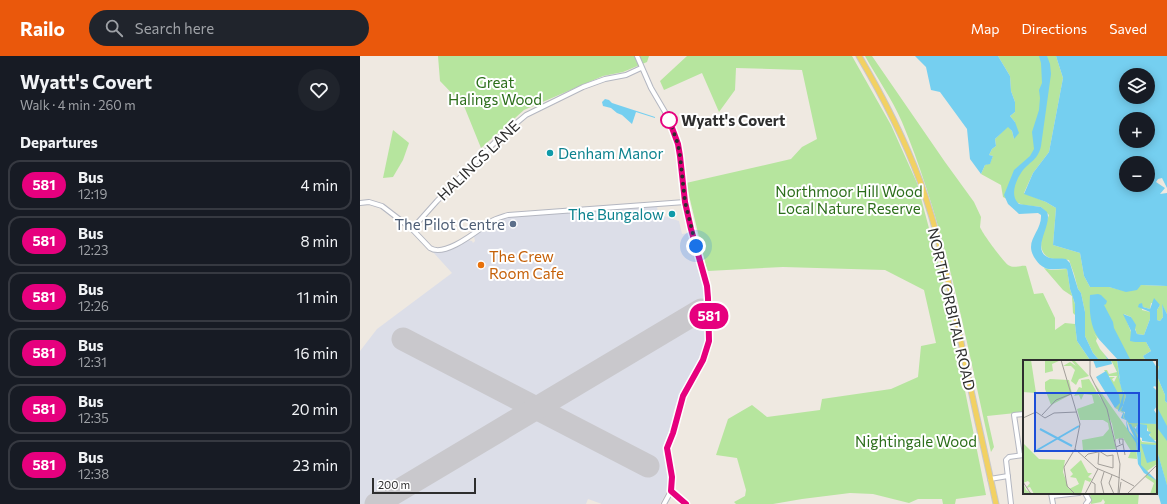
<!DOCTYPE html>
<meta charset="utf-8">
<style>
body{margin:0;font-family:Commissioner,sans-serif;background:#20242c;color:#f1f3f6;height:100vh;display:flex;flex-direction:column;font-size:15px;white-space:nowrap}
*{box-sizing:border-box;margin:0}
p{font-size:13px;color:#9ea1a6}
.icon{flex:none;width:22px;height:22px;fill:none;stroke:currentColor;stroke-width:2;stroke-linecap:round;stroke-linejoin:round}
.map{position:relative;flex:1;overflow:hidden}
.drawer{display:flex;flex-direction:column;background:#171b24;width:360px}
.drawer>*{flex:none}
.badge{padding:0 8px;border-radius:13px;font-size:14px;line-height:26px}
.fabs{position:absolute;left:759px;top:12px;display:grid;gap:8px}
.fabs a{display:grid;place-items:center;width:36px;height:36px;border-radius:50%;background:#171b24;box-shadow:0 2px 10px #0003;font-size:20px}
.scale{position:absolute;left:12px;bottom:10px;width:104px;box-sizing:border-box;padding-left:4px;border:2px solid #2e2e2e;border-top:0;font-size:11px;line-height:14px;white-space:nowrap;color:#2e2e2e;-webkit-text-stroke:3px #fff;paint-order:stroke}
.you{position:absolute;width:20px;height:20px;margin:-10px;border:3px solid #fff;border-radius:50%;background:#1a73e8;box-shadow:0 0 0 6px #1a73e833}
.map>.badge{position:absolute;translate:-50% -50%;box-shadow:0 0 0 2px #fff}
h2{padding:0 20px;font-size:15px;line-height:36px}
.round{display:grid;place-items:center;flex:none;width:42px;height:42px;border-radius:21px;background:#20242c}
.head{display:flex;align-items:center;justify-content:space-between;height:68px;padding:0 20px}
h1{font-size:19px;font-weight:700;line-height:30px}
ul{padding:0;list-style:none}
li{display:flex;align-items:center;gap:12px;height:50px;margin:0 8px 6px;padding:0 12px;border:2px solid #363941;border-radius:12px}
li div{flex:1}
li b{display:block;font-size:15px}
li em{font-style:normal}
li .badge{min-width:44px;font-weight:700;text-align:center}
header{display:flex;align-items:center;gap:24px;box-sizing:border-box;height:56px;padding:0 20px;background:#ea580c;color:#fff}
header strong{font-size:19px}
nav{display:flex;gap:22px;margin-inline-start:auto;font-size:14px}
.search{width:280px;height:36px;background:#20242c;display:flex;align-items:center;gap:10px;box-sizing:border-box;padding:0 14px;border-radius:22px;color:#9ea1a6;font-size:15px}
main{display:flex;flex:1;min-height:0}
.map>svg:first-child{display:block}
.airport{fill:#dcdee8}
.green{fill:#b6e59e}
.water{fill:#75cff0;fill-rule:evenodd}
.pier{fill:#efe9e1}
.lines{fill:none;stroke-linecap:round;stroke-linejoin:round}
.runway{stroke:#c9c8cc;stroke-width:23}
.minor-casing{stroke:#b4b7c1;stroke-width:6}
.major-casing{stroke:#c9c9c9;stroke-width:7}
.minor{stroke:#fff;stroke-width:4}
.major{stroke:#f2d163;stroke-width:5}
.line-casing{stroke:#fff;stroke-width:9}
.line{stroke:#e6007e;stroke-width:6}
.walk{stroke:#2e2e2e;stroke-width:4;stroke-dasharray:0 7.2}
.stop-dot{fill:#fff;stroke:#e6007e;stroke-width:2}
.culture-dot{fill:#0f9aa8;stroke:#fff;stroke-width:1.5}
.service-dot{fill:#5c6f8a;stroke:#fff;stroke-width:1.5}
.food-dot{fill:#e8710a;stroke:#fff;stroke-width:1.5}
.labels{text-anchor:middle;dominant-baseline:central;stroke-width:4;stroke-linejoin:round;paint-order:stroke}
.park-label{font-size:15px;fill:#2c6e1b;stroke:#fff}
.stop-label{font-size:15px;font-weight:bold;fill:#2e2e2e;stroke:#fff;text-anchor:start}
.culture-label{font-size:15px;fill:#0d838f;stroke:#fff;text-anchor:start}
.street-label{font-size:15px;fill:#2e2e2e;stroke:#fff}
.service-label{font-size:15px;fill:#4e5e75;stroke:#fff;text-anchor:end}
.food-label{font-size:15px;fill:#c56008;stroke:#fff;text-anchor:start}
.inset-river{fill:none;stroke:#75cff0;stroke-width:2}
.inset-road{fill:none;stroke:#a29e99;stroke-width:1}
.view{fill:#1d4ed8;fill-opacity:0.15;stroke:#1d4ed8;stroke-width:2}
.inset-edge{fill:none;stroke:#2e2e2e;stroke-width:2}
</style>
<header>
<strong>Railo</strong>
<div class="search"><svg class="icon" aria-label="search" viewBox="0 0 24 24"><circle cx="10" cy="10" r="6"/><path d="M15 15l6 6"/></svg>Search here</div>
<nav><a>Map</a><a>Directions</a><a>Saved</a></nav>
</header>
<main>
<section class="drawer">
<div class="head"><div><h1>Wyatt's Covert</h1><p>Walk · 4 min · 260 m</p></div><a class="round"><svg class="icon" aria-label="heart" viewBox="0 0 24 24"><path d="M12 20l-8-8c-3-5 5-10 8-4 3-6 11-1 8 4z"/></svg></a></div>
<h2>Departures</h2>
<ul>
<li><span class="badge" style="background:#e6007e;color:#fff">581</span><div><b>Bus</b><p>12:19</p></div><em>4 min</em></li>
<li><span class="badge" style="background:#e6007e;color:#fff">581</span><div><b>Bus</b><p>12:23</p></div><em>8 min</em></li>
<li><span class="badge" style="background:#e6007e;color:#fff">581</span><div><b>Bus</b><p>12:26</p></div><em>11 min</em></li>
<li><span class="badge" style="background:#e6007e;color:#fff">581</span><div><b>Bus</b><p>12:31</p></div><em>16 min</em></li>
<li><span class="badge" style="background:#e6007e;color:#fff">581</span><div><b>Bus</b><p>12:35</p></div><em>20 min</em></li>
<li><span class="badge" style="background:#e6007e;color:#fff">581</span><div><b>Bus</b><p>12:38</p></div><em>23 min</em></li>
</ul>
</section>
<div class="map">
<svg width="807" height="448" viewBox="0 0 807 448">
<rect width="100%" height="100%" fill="#efe9e1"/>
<polygon class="airport" points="297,150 298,158 319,165 322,178 328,177 343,226 345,254 345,290 343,295 321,335 314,354 311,369 303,392 303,398 307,410 308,425 306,437 300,448 242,448 228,443 226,448 0,448 0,295 17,273 92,217 73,196 83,196 93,193 107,184 112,185 113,187 115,185 114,180 130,167 147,161"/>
<g class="green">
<polygon points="78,0 289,0 287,6 263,16 243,20 164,54 121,92 104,50 80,25"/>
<polygon points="327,0 492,0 531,69 557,127 588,244 594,280 626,439 596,443 595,448 583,448 582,443 558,443 549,447 513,438 490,437 442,443 413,448 376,448 374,446 385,440 386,434 377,402 356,399 368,363 392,349 407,361 460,354 462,343 531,333 558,321 561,290 576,287 564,234 525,214 423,211 348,215 346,210 326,127 431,103 442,91 457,83 442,14 376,12 375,34 359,56 342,17 304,34 300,25"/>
<path d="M505 0H512L585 106 614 146 621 161 620 171C622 177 643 205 648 209 654 213 661 209 666 210L674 238 683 237 695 262V274L705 267 715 268 717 285 730 304 733 305H664V356L627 360 634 391 631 396C606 285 586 171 542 66 532 43 517 22 505 0Z"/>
<path d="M638 0H696L703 22 689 96 673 117 664 137 686 146 696 152 693 189 720 197 724 220 730 231H749L765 235 781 229 807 230V258L802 249 803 261 800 265 797 264V254L800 249 791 247 790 253 783 251 781 247 782 254 790 256V263L784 279 777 278 771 261 764 258 775 286H786L791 295 783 300 786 305H740L733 297 725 280V256L721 237 718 233 714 218 709 204C703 203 695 204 690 202 673 195 685 171 689 159L681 151 663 149 645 142 643 141 641 129 621 118 625 109 630 107 633 100 629 99 632 93 636 90 635 83 648 70 652 75 654 83 655 66 650 60 655 56V46L651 35 650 20Z"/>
<polygon points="33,74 49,87 43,104 33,121 23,122"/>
<polygon points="684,212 691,214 707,213 710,233 715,248 715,259 713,257 712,240 703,234"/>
<polygon points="796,310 799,310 797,320 805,339 805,345 807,347 807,430 796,391"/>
<polygon points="730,437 779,437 778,448 744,448 745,446 743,443 741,446 731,448"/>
</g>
<g class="water">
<polygon points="555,0 638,0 650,20 651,35 655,46 655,56 650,60 655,66 659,77 654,83 652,75 648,71 635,83 636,90 632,93 629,99 633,100 630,108 625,109 621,118 610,103 607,73 580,36 571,34 566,11"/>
<path d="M679 0H687L690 8 691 18 681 90C678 105 668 106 661 117 655 126 650 140 659 148L681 151 687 156C693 169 669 195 690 202 695 203 701 202 706 203L710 207 718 233 721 237 725 256V280L733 297 740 305 730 304 717 285 715 268V248L710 233 707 213C700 212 692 215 685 212 681 210 678 207 676 204 662 185 682 177 681 159L678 157 659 158 648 148 644 139 654 114 670 100 674 93 672 76 679 54 680 42 679 34 682 27 681 7Z"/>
<path d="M696 0H807V132L802 122 798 123 796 126 805 132 800 138 807 137V230L781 229 777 234 766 236 749 231H730L724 220 720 197 693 189 696 152 686 146 664 138 673 117 689 96 703 22ZM766 19H788V41H766ZM766 63H788V85H766ZM766 107H788V129H766Z"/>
<polygon points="245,43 249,44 252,47 295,61 295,62 276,56 272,68 262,59 257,57 251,52 243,50 242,46"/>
<path d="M738 238 741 239 747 245 746 248 744 249 753 266 754 272 771 305H748L738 284 739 283C730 271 729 254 730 239Z"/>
<polygon points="794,242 800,249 797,254 797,264 800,265 803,261 802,248 807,258 807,347 805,345 805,339 797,320 799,310 796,310 796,305 786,305 783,300 791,295 786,286 775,286 770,285 771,275 763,258 771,261 776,269 775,273 777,278 784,279 790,263 790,256 778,251 779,248 782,247 783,251 790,253"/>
<polygon points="796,349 807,370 807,385 796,370"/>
<polygon points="796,391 807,429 807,448 801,448 796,431"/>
</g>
<polygon class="pier" points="732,275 735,279 759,305 750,305 740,293 736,285 737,282"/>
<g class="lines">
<g class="runway">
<polyline points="43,283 288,410"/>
<polyline points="16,448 341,254"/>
</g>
<g class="minor-casing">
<g id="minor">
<polyline points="277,0 291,32 308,61 318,88 320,100 325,146 331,173 347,230 348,242 348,291 343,304 323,340 313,377 307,393 307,397 311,414 312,429 311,435 304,448"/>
<path d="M0 147 9 146 22 150 52 173 70 192C85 202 118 174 130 166 136 162 142 161 148 159L325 146"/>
<polyline points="52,173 77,145 140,81 166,59 223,31 245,23 266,19 281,12"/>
<polyline points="660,399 654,359 664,358"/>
<polyline points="630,423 648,420"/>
<polyline points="311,435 326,448"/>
<polyline points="691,437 693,448"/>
<polyline points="725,437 729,444 726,448"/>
<polyline points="692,440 719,437"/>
<polyline points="651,448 646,404 649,401 664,399"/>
</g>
</g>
<g class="major-casing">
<path id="major" d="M499 0C522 39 544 82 560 125 581 183 593 246 605 306 615 354 626 401 636 448"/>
</g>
<use href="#minor" class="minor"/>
<use href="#major" class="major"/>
</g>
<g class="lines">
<g class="line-casing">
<polyline id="line" points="308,61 318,88 320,100 325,146 331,173 347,230 348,242 349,285 343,304 323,340 313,377 307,392 312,421 311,435 326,448"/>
</g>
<use href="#line" class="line"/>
<polyline class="walk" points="309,64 308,61 318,88 320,100 325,146 336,190"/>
</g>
<circle class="stop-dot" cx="309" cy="64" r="8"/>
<g class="culture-dot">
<circle cx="190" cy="97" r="4"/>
<circle cx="312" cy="158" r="4"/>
</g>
<circle class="service-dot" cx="153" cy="168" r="4"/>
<circle class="food-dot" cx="121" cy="209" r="4"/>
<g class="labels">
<g class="park-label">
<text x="135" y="26">Great<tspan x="135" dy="17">Halings Wood</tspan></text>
<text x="489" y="135">Northmoor Hill Wood<tspan x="489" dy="17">Local Nature Reserve</tspan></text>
<text x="556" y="385">Nightingale Wood</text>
</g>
<g class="stop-label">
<text x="321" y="64">Wyatt's Covert</text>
</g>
<g class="culture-label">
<text x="198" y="97">Denham Manor</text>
<text x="304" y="158" text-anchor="end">The Bungalow</text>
</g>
<g class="street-label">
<text transform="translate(118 104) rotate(-44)">HALINGS LANE</text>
<text transform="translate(592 253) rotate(77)">NORTH ORBITAL ROAD</text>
</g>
<g class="service-label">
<text x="145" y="168">The Pilot Centre</text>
</g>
<g class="food-label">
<text x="129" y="200">The Crew<tspan x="129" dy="17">Room Cafe</tspan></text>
</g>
</g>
<g transform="translate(663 304)">
<rect width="134" height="134" fill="#efe9e1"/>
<path d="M0 0H8L13 33 0 32ZM22 0H38L29 4 30 11 22 13ZM48 0H51L66 16 56 19 53 25 48 21 52 10 48 6H40L47 2 53 6ZM88 0H94L98 27 103 36 99 48 105 61 134 64V80H129L123 65 118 68 119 71 115 65 111 68 119 82 134 83V104L124 111 128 116 120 110 116 102H118V93L103 59 100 58 101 53 92 48 96 39 86 17H92L89 19 91 22 94 16H85L81 10H84L86 14 94 12ZM27 19 46 20 49 34 28 45 22 29V22ZM66 19 84 49 93 89 60 90 59 80 80 76 86 69 85 63 80 60H57L54 49 71 43 69 35 61 34 58 40 56 35 51 36 56 27 59 28 58 20ZM72 24 113 81 114 99 105 98 108 91 100 78 93 79V84L89 64ZM0 83 16 99 42 100 40 112 46 129 56 124 53 118 47 117 50 114 47 110 58 100 65 113H69L65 117 69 119 67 122 62 120 58 134H0V123L3 130 11 134 7 127 3 128 7 123 5 121 0 123ZM124 114 134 121 133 134H127L131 123 122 117Z" fill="#b6e59e"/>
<path d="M70 0H88L89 4 73 8ZM91 0 101 35 100 45 96 51 101 53 100 58 103 59 106 71 113 79 107 68 106 64H108L117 82 114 80 118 93V105L134 121 121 113 115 104 113 83 104 69 103 60 98 58 100 53 95 51 100 35ZM94 0H129L134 8V28L132 26 130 27 134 31V46L131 50 134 55V64L106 63 101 57 102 52 98 51 103 36 98 27ZM83 11 96 35 97 43 92 48 73 17ZM114 64 117 67V64L124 65V71L128 72 126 75 134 83 119 81V78L116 77 111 69 110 66 113 69ZM118 84 134 85V100L124 103Z" fill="#75cff0"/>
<path class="inset-river" d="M17 69 49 86M11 92 56 66"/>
<path class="inset-road" d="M38 0 57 64 52 89 41 107 44 126 52 134M67 0V15L84 49 97 104 95 134M19 55 33 40 48 34M0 58 13 52 22 58 31 53 54 52M97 84 96 79H100V84M93 87 100 84 102 95M52 89 73 108 97 118M76 91 84 96 90 95V108L75 104ZM61 98 65 94 75 92M89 115 86 123 91 134M98 119 111 126M0 122 8 134M69 122 72 124V133M62 134 75 109M81 134 78 122 81 112M96 134 98 122M104 134 134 105"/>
<path class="view" d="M12 33H116V91H12Z"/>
<rect width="134" height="134" class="inset-edge"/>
</g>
</svg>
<div class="fabs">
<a><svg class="icon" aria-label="layers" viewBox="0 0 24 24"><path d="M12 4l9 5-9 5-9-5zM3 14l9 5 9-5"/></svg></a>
<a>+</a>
<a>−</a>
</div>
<div class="scale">200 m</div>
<div class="you" style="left:336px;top:190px"></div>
<b class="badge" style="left:349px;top:260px;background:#e6007e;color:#fff">581</b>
</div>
</main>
